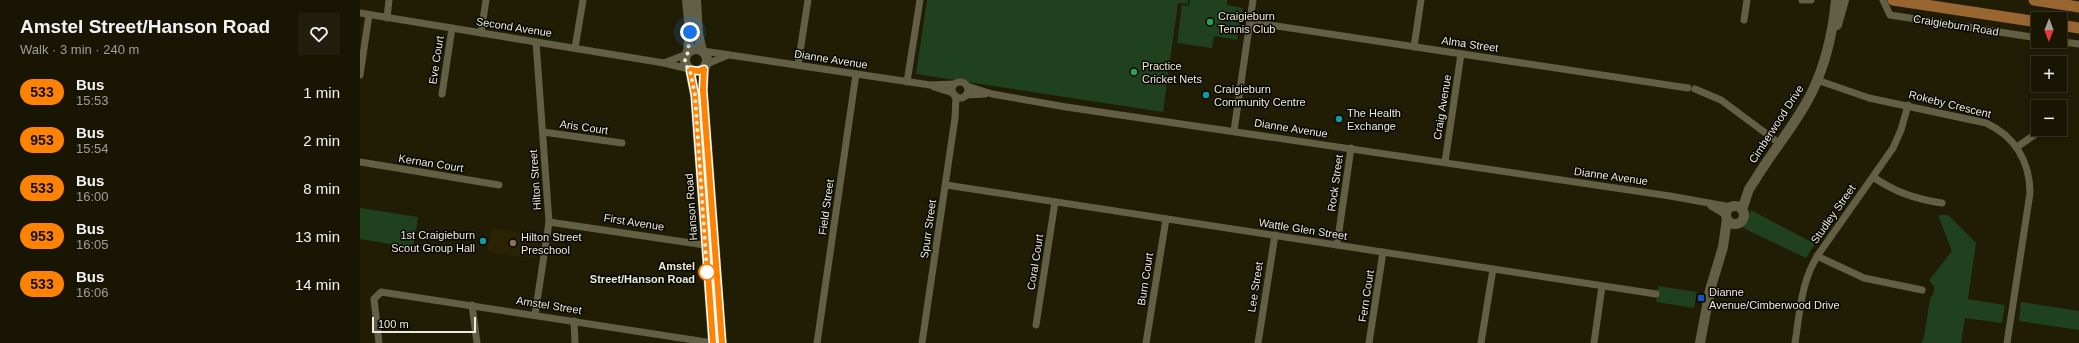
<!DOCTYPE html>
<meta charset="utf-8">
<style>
body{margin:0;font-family:Arial,sans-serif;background:#221e0d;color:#f1f3f6;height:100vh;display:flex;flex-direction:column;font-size:15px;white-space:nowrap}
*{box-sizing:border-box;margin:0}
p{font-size:13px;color:#9f9f9a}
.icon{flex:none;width:22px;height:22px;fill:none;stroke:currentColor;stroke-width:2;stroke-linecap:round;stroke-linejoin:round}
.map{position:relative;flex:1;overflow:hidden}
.details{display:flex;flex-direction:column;background:#191503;width:360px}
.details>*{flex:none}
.badge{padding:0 8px;border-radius:13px;font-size:14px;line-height:26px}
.needle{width:26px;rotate:181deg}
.tools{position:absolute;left:1671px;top:12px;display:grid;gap:8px}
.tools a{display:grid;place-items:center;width:36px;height:36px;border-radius:0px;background:#191503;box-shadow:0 2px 6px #0003,0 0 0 1px #373425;font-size:20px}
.scale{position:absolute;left:12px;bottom:10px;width:104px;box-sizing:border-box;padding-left:4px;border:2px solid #eeebdc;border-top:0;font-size:11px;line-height:14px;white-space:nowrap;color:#eeebdc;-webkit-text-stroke:3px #080701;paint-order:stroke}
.you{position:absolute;width:20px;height:20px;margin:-10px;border:3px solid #fff;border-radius:50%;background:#1a73e8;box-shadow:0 0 0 6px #1a73e833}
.map>.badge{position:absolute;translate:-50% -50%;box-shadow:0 0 0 2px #fff}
.round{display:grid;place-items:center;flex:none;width:42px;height:42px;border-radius:0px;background:#221e0d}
.overview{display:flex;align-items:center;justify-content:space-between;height:68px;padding:0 20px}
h1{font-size:19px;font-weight:700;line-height:30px}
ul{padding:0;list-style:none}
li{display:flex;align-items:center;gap:12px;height:48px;padding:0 20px}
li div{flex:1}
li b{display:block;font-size:15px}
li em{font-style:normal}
li .badge{min-width:44px;font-weight:700;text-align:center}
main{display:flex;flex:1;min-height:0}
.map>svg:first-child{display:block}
.built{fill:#292302}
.green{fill:#20411d}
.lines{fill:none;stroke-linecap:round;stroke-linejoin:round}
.street{stroke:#635f44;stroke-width:7}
.secondary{stroke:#635f44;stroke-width:10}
.primary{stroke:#996632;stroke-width:11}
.line-casing{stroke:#fff;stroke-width:9}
.line{stroke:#ff8200;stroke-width:6}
.walk{stroke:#eeebdc;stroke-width:4;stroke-dasharray:0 7.2}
.leisure-dot{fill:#2e9e5b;stroke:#080701;stroke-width:1.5}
.culture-dot{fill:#0f9aa8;stroke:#080701;stroke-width:1.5}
.education-dot{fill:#8d6e63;stroke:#080701;stroke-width:1.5}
.stop-dot{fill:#fff;stroke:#ff8200;stroke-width:2}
.transit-dot{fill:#1a4fb4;stroke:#080701;stroke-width:1.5}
.labels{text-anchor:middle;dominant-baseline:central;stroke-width:3;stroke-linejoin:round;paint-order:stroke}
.poi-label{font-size:11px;fill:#eeebdc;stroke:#080701;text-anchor:start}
.street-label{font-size:11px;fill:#eeebdc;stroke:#080701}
.stop-label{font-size:11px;font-weight:bold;fill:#eeebdc;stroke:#080701;text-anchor:end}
</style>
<main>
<section class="details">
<div class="overview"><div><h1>Amstel Street/Hanson Road</h1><p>Walk · 3 min · 240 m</p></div><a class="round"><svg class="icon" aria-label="heart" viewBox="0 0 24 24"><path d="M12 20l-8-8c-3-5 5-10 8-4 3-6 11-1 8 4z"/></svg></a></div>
<ul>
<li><span class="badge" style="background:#ff8200;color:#111">533</span><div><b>Bus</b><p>15:53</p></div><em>1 min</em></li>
<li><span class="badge" style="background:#ff8200;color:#111">953</span><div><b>Bus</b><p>15:54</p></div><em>2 min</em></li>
<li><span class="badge" style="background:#ff8200;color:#111">533</span><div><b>Bus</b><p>16:00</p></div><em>8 min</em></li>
<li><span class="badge" style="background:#ff8200;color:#111">953</span><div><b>Bus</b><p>16:05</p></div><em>13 min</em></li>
<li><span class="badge" style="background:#ff8200;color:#111">533</span><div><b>Bus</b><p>16:06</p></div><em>14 min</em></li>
</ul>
</section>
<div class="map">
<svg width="1719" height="343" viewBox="0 0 1719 343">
<rect width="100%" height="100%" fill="#211c04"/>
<polygon class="built" points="131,228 179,235 176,259 127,252"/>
<g class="green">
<polygon points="567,0 828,0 828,4 818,3 803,112 556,74"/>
<polygon points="830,0 867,0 867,5 883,8 877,40 854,36 852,48 817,43 822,5 829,6"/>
<polygon points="0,208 58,217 53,248 0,239"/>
<polygon points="1391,210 1455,244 1446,258 1383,228"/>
<polygon points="1578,215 1588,215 1616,243 1608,299 1645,305 1642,323 1605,318 1601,343 1561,343 1564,337 1570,299 1574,292 1574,286 1569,280 1592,251"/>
<polygon points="1298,286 1337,292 1334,308 1296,302"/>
<polygon points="1661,302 1719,311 1719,330 1659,321"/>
</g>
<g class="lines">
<g class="street">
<polyline points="1442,0 1451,0"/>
<polyline points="1523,0 1530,15 1678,38"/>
<polyline points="0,13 304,63 329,69"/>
<polyline points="27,18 29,0"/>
<polyline points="1384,20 1387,0"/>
<polyline points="890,22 1328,88"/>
<polyline points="121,33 126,0"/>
<polyline points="1697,41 1719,44"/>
<polyline points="1054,47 1061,0"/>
<polyline points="215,48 223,0"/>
<polyline points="343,51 570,85 594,84"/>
<polyline points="304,63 327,54"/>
<polyline points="347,64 368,55"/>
<polyline points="438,65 448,0"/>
<polyline points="0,75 9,15"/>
<path d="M1457 80 1509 98 1626 123C1655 136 1670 162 1670 193L1647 343"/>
<polyline points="547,82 560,0"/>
<circle cx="600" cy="90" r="8"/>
<polyline points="607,86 632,94 706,107 1310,196 1371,207"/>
<polyline points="574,87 593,93"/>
<polyline points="1335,89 1361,100 1419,143"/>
<polyline points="82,94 92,28"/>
<polyline points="606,95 625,94"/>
<polyline points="874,131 893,0"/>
<polyline points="183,132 262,143"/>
<polyline points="1657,147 1683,129"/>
<polyline points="0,162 139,185"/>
<polyline points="1085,162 1101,54"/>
<path d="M1513 177C1535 192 1555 199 1582 203"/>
<polyline points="586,185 1296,294"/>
<polyline points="1351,206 1366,215"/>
<polyline points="189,222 345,245"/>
<polyline points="977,245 991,148"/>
<polyline points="1457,256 1504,278 1562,290"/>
<polyline points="112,305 117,343"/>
<polyline points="175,315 189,222 176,42"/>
<polyline points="214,321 215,343"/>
<polyline points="676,325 695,202"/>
<polyline points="19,343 14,299 21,292 353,343"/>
<polyline points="457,343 496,74"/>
<polyline points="562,343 595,118 596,96"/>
<polyline points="786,343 806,219"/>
<polyline points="898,343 915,235"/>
<polyline points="1009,343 1023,252"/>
<polyline points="1121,343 1133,269"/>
<polyline points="1234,343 1242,286"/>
<path d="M1435 343C1440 312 1441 279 1460 252L1533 148 1541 130 1548 105"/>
</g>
<g class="secondary">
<polyline points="327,0 330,32 328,52"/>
<polyline points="336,0 338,34 342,51"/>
<polyline points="1477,25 1484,0"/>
<circle cx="336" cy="60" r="11"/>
<polyline points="344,69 343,90 362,343"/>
<polyline points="330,70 335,95 353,343"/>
<circle cx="1375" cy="215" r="9"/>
<path d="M1382 210 1389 189 1395 180C1413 150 1437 123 1452 92 1466 63 1473 31 1476 0"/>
<polyline points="1340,343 1350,290 1363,247 1367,219"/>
</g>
<g class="primary">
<polyline points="1533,0 1678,22"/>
<polyline points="1674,0 1719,7"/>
<polyline points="1700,25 1719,28"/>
</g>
</g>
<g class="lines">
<g class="line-casing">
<polyline id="line" points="353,343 335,95 330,70 339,71 344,69 343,90 362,343"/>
</g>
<use href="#line" class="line"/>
<polyline class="walk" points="330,32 328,52 325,60 327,67 330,70 335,95 347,272"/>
</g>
<g class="leisure-dot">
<circle cx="850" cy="22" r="4"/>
<circle cx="774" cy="72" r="4"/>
</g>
<g class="culture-dot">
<circle cx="846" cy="95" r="4"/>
<circle cx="979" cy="119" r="4"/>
<circle cx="123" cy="241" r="4"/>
</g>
<circle class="education-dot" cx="153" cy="243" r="4"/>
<circle class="stop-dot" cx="347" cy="272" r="8"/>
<rect class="transit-dot" x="1337" y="294" width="8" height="8" rx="2"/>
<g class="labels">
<g class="poi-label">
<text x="858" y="16">Craigieburn<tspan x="858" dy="13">Tennis Club</tspan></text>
<text x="782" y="66">Practice<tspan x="782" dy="13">Cricket Nets</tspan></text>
<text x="854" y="89">Craigieburn<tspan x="854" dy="13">Community Centre</tspan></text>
<text x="987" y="113">The Health<tspan x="987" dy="13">Exchange</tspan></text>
<text x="115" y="235" text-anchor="end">1st Craigieburn<tspan x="115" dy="13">Scout Group Hall</tspan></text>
<text x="161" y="237">Hilton Street<tspan x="161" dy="13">Preschool</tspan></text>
<text x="1349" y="292">Dianne<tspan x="1349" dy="13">Avenue/Cimberwood Drive</tspan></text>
</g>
<g class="street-label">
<text transform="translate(1596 25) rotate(9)">Craigieburn Road</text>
<text transform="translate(154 27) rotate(9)">Second Avenue</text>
<text transform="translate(1110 44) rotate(8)">Alma Street</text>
<text transform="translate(471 59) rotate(9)">Dianne Avenue</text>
<text transform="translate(76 60) rotate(-81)">Eve Court</text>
<text transform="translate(1590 104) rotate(14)">Rokeby Crescent</text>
<text transform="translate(1082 107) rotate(-81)">Craig Avenue</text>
<text transform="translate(1416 124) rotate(-57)">Cimberwood Drive</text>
<text transform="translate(224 127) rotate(8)">Aris Court</text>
<text transform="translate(931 128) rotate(9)">Dianne Avenue</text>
<text transform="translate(71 163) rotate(9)">Kernan Court</text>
<text transform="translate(1251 176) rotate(8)">Dianne Avenue</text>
<text transform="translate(175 180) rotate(-94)">Hilton Street</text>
<text transform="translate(975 183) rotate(-82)">Rock Street</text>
<text transform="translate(331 207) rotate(-94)">Hanson Road</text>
<text transform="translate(466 207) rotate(-82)">Field Street</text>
<text transform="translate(1473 214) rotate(-55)">Studley Street</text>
<text transform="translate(274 222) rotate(9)">First Avenue</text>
<text transform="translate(568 229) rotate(-82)">Spurr Street</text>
<text transform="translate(943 229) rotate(9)">Wattle Glen Street</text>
<text transform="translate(675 262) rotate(-81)">Coral Court</text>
<text transform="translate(785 279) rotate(-81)">Burn Court</text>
<text transform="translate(895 287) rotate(-81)">Lee Street</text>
<text transform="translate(1006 296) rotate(-81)">Fern Court</text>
<text transform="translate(189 305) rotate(9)">Amstel Street</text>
</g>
<g class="stop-label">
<text x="335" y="266">Amstel<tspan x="335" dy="13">Street/Hanson Road</tspan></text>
</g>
</g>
</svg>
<div class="tools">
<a><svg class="needle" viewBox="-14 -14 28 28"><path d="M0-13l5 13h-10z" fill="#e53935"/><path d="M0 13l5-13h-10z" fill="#9f9f9a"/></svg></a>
<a>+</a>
<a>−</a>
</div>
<div class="scale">100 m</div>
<div class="you" style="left:330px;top:32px"></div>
</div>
</main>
